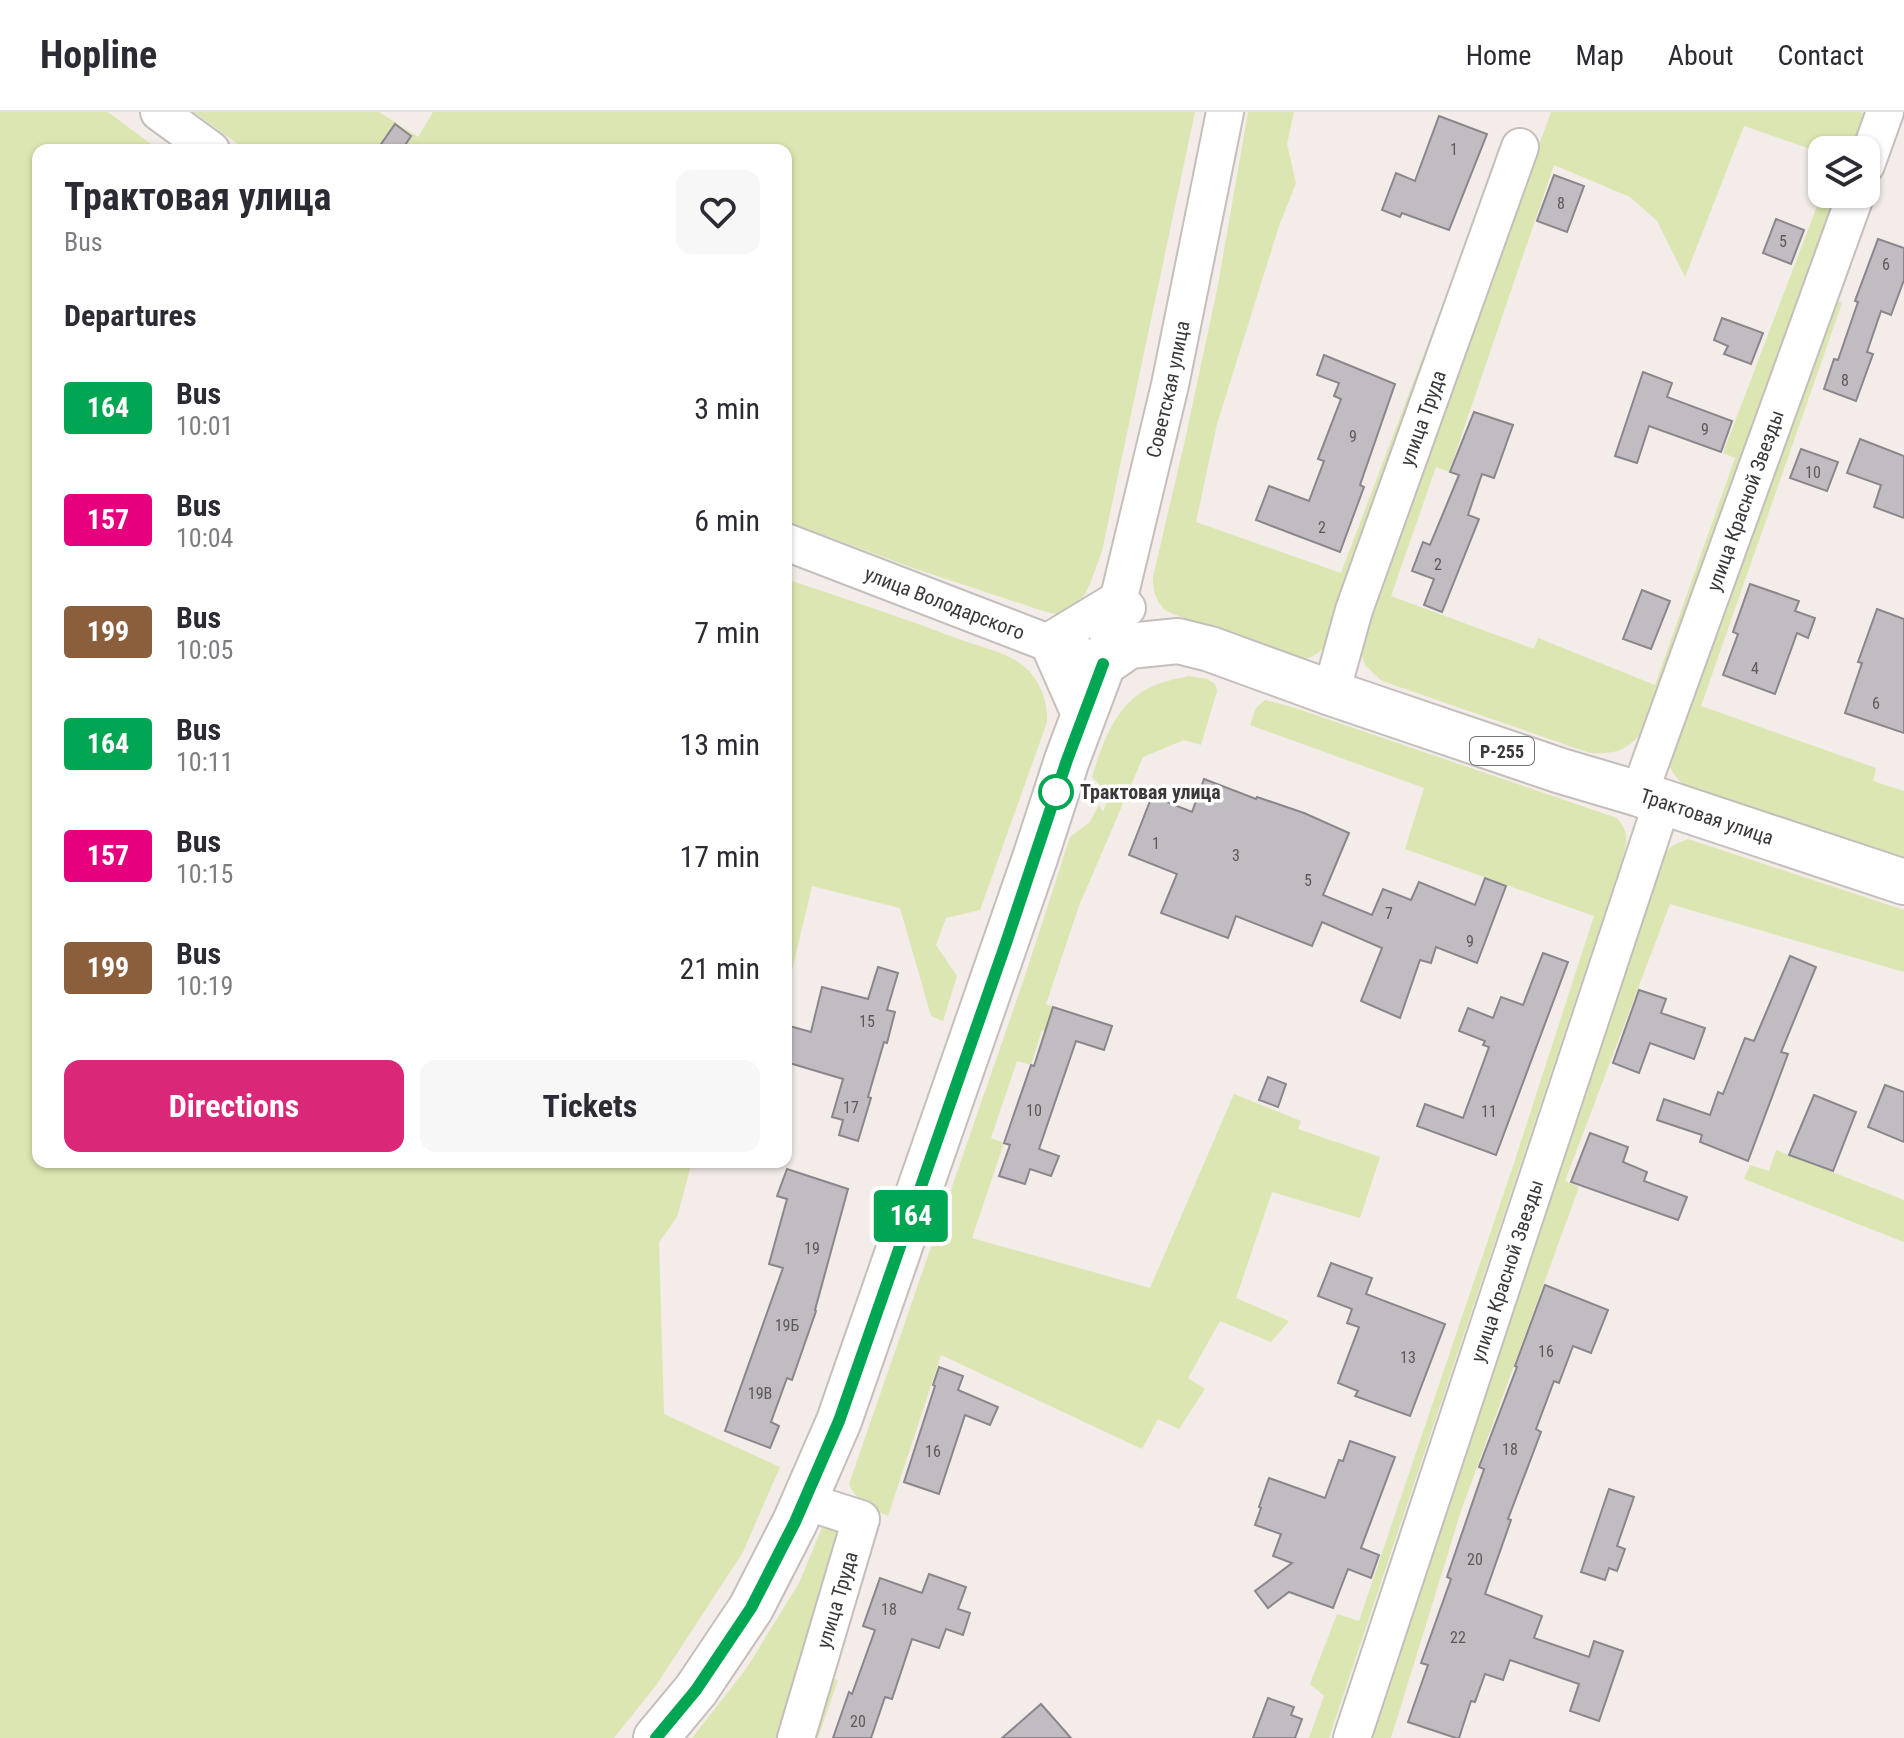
<!DOCTYPE html>
<meta charset="utf-8">
<style>
body{margin:0;font-family:"Roboto Condensed",sans-serif;background:#f7f7f7;color:#2b2b33;height:100vh;display:flex;flex-direction:column;font-size:30px;white-space:nowrap}
*{box-sizing:border-box;margin:0}
p{font-size:26px;color:#7c7c81}
.icon{flex:none;width:44px;height:44px;fill:none;stroke:currentColor;stroke-width:2;stroke-linecap:round;stroke-linejoin:round}
.map{position:relative;flex:1;overflow:hidden}
.sheet{position:absolute;left:32px;top:32px;width:760px;height:1024px;display:flex;flex-direction:column;background:#fff;border-radius:16px;box-shadow:0 2px 6px #0004}
.sheet>*{flex:none}
.badge{padding:0 16px;border-radius:6px;font-size:28px;line-height:52px}
.tools{position:absolute;left:1808px;top:24px;display:grid;gap:16px}
.tools a{display:grid;place-items:center;width:72px;height:72px;border-radius:16px;background:#fff;box-shadow:0 2px 6px #0004;font-size:40px}
.map>.badge{position:absolute;translate:-50% -50%;box-shadow:0 0 0 4px #fff}
h2{padding:0 32px;font-size:30px;line-height:72px}
.round{display:grid;place-items:center;flex:none;width:84px;height:84px;border-radius:16px;background:#f7f7f7}
.summary{display:flex;align-items:center;justify-content:space-between;height:136px;padding:0 32px}
h1{font-size:38px;font-weight:700;line-height:60px}
.cta{display:flex;gap:16px;margin-top:auto;padding:16px 32px}
.cta a{flex:1;height:92px;border-radius:16px;background:#db2777;color:#fff;font-size:32px;font-weight:700;line-height:92px;text-align:center}
.cta a+a{background:#f7f7f7;color:#2b2b33}
ul{padding:0;list-style:none}
li{display:flex;align-items:center;gap:24px;height:112px;padding:0 32px}
li div{flex:1}
li b{display:block;font-size:30px}
li em{font-style:normal}
li .badge{min-width:88px;font-weight:700;text-align:center}
header{display:flex;align-items:center;gap:48px;box-sizing:border-box;height:112px;padding:0 40px;background:#fff;border-bottom:2px solid #e1e1e2}
header strong{font-size:38px}
nav{display:flex;gap:44px;margin-inline-start:auto;font-size:28px}
.map>svg:first-child{display:block}
.green{fill:#dce6b2}
.building{fill:#c0bcc1;stroke:#8a868b;stroke-width:2}
.lines{fill:none;stroke-linecap:round;stroke-linejoin:round}
.minor-casing{stroke:#c5bebb;stroke-width:40}
.highway-casing{stroke:#c5bebb;stroke-width:48}
.minor{stroke:#fff;stroke-width:36}
.highway{stroke:#fff;stroke-width:44}
.line-casing{stroke:#fff;stroke-width:18}
.line{stroke:#00a651;stroke-width:12}
.stop-dot{fill:#fff;stroke:#00a651;stroke-width:4}
.labels{text-anchor:middle;dominant-baseline:central;stroke-width:7;stroke-linejoin:round;paint-order:stroke}
.number-label{font-size:16px;fill:#5c595a}
.shield{fill:#fff;stroke:#767473;stroke-width:2}
.shield-label{font-size:18px;font-weight:bold;fill:#3b3837}
.street-label{font-size:20px;fill:#3b3837;stroke:#fff}
.stop-label{font-size:20px;font-weight:bold;fill:#3b3837;stroke:#fff;text-anchor:start}
</style>
<header>
<strong>Hopline</strong>
<nav><a>Home</a><a>Map</a><a>About</a><a>Contact</a></nav>
</header>
<div class="map">
<svg width="1904" height="1626" viewBox="0 0 1904 1626">
<rect width="100%" height="100%" fill="#f3ece9"/>
<g class="green">
<polygon points="0,0 108,0 159,38 38,38 38,1050 692,1050 677,1105 659,1130 664,1302 780,1355 743,1440 657,1572 614,1626 0,1626"/>
<polygon points="194,0 379,0 418,25 433,0 1195,0 1102,439 1090,472 1080,492 1060,503 1043,499 913,456 786,409 786,38 246,38"/>
<path d="M1248 0H1294L1287 32 1296 71 1279 114 1217 312 1196 410 1341 461 1447 181 1452 183 1329 530C1315 545 1310 549 1289 546L1166 499C1155 488 1153 480 1153 465L1185 328 1218 173Z"/>
<path d="M1551 0H1860L1868 3 1855 38H1822V41L1744 14 1685 165 1657 109 1630 85 1554 53 1449 360 1436 355 1391 484 1534 537 1538 526 1655 573 1735 346 1723 341 1822 81 1839 82 1645 615C1631 637 1616 643 1590 641L1382 569 1365 553 1359 535Z"/>
<path d="M1827 184 1842 191 1701 594 1876 656 1873 669 1904 679V748L1693 679C1680 671 1674 664 1668 651Z"/>
<path d="M786 467C843 486 900 505 956 526 974 533 998 538 1015 548 1037 561 1048 585 1047 610L980 798 946 806 936 833 957 864 943 909 931 904 900 796 812 774 786 884Z"/>
<path d="M1189 564 1207 567 1215 572 1217 579 1201 633 1184 628 1143 645 1079 794 1046 892 1053 895 1045 919 1042 918 1031 953 1017 949 991 1026 1004 1031 972 1126 1150 1176 1234 982 1301 1009 1298 1017 1380 1045 1360 1106 1272 1080 1236 1186 1289 1209 1271 1230 1220 1209 1188 1266 1205 1277 1179 1317 1158 1307 1142 1337 941 1243 888 1404C871 1397 856 1389 849 1372L1024 867 1070 725 1090 710 1099 693 1103 700 1108 686 1100 682 1102 675 1092 665C1102 632 1115 594 1147 577 1160 570 1175 567 1189 564Z"/>
<path d="M1265 588 1292 595 1617 706C1633 724 1625 737 1619 758L1329 1626H1309L1324 1584 1310 1572 1337 1502 1359 1509 1513 1054 1594 804 1405 737 1424 676 1250 613 1256 596Z"/>
<polygon points="1688,727 1904,798 1904,860 1670,792 1565,1069 1579,1075 1461,1399 1391,1626 1363,1626 1662,744 1673,733"/>
<polygon points="1776,1038 1904,1088 1904,1130 1744,1067 1750,1053 1769,1059"/>
<polygon points="827,1414 847,1416 827,1564 838,1568 818,1626 692,1626 746,1557 799,1471 822,1416"/>
</g>
<g class="building">
<polygon points="1439,4 1487,22 1449,118 1402,101 1400,105 1382,98 1396,61 1415,69"/>
<polygon points="395,12 411,24 402,38 377,38"/>
<polygon points="1554,63 1584,74 1567,120 1537,109"/>
<polygon points="1776,107 1804,118 1791,152 1763,141"/>
<polygon points="1878,127 1904,136 1904,168 1891,203 1881,199 1867,240 1873,242 1856,289 1824,277 1834,247 1838,248 1858,190 1855,189"/>
<polygon points="1722,206 1763,221 1751,252 1724,242 1728,234 1714,228"/>
<polygon points="1324,243 1395,272 1360,373 1364,375 1340,440 1256,408 1269,374 1309,389 1324,349 1318,347 1341,287 1334,284 1339,271 1317,263"/>
<polygon points="1643,260 1672,271 1667,285 1732,309 1721,340 1649,314 1637,351 1615,344"/>
<polygon points="1474,300 1513,313 1494,366 1482,362 1468,403 1479,407 1442,500 1424,493 1434,467 1412,459 1423,430 1430,433 1459,363 1450,360"/>
<polygon points="1860,327 1904,344 1904,406 1874,395 1881,373 1847,361"/>
<polygon points="1801,337 1838,350 1827,379 1790,366"/>
<polygon points="1750,472 1799,489 1795,499 1815,506 1808,526 1797,521 1775,582 1723,563 1738,522 1733,520"/>
<polygon points="1642,478 1670,489 1651,537 1623,527"/>
<polygon points="1877,497 1904,507 1904,621 1845,601 1862,551 1858,550"/>
<polygon points="1204,667 1256,687 1257,685 1304,701 1349,721 1323,783 1372,803 1383,777 1411,788 1419,770 1475,793 1485,766 1506,774 1477,851 1436,835 1431,851 1420,848 1400,906 1361,889 1382,836 1322,810 1312,834 1236,804 1228,826 1161,801 1177,762 1129,743 1152,684 1192,700"/>
<polygon points="1543,841 1568,850 1496,1043 1417,1014 1425,992 1463,1006 1489,935 1483,933 1485,929 1459,919 1468,896 1493,906 1501,885 1523,893"/>
<polygon points="1790,844 1816,855 1781,940 1788,942 1748,1049 1700,1030 1702,1023 1657,1008 1664,987 1710,1003 1718,980 1723,982 1745,926 1754,929"/>
<polygon points="878,855 898,861 887,898 895,900 887,931 884,930 868,985 871,986 858,1029 839,1023 843,1008 832,1005 843,967 786,950 786,913 811,920 822,875 868,887"/>
<polygon points="1639,878 1666,887 1661,901 1705,916 1694,947 1650,931 1639,961 1613,951"/>
<polygon points="1053,895 1112,914 1104,938 1076,929 1039,1037 1059,1044 1051,1064 1030,1057 1025,1072 999,1064 1010,1033 1004,1031 1031,953 1034,954"/>
<polygon points="1268,965 1286,972 1278,995 1259,988"/>
<polygon points="1885,973 1904,980 1904,1030 1868,1015"/>
<polygon points="1814,983 1856,1000 1833,1059 1789,1043"/>
<polygon points="1590,1021 1628,1035 1623,1050 1647,1060 1644,1069 1687,1085 1678,1108 1571,1070"/>
<polygon points="787,1057 848,1077 815,1198 816,1199 792,1268 787,1266 771,1310 779,1314 770,1336 725,1319 783,1156 769,1152 787,1087 777,1084"/>
<polygon points="1331,1151 1372,1166 1366,1182 1445,1212 1410,1304 1355,1284 1358,1279 1338,1271 1359,1215 1347,1211 1352,1197 1318,1184"/>
<polygon points="1545,1173 1608,1198 1591,1241 1573,1234 1559,1271 1554,1269 1536,1317 1541,1320 1508,1407 1511,1408 1485,1482 1542,1504 1534,1526 1589,1545 1594,1529 1623,1539 1599,1609 1570,1599 1579,1572 1510,1548 1503,1568 1485,1562 1475,1590 1471,1589 1459,1626 1456,1626 1408,1610 1428,1553 1421,1551 1451,1467 1447,1465 1484,1357 1479,1355 1517,1255 1515,1254"/>
<polygon points="939,1255 963,1264 958,1278 998,1295 990,1313 965,1303 939,1382 904,1370 935,1274 933,1273"/>
<polygon points="1350,1329 1395,1345 1361,1436 1379,1443 1371,1466 1348,1457 1333,1496 1289,1480 1268,1496 1255,1479 1292,1451 1273,1444 1281,1422 1255,1413 1261,1396 1259,1395 1269,1366 1325,1386 1339,1348 1343,1349"/>
<polygon points="1609,1377 1634,1385 1617,1434 1625,1437 1617,1459 1609,1456 1605,1468 1581,1460"/>
<polygon points="929,1462 966,1475 958,1497 970,1501 963,1523 946,1517 939,1536 912,1527 892,1587 885,1585 871,1626 833,1626 849,1580 852,1582 875,1518 863,1514 880,1466 922,1481"/>
<polygon points="1268,1586 1294,1595 1291,1603 1302,1607 1295,1626 1253,1626"/>
<polygon points="1041,1592 1071,1626 1002,1626"/>
</g>
<g class="lines">
<g class="minor-casing">
<g id="minor">
<polyline points="159,0 211,38"/>
<polyline points="1866,53 1885,0"/>
<path id="s1" d="M786 430 1103 552 1170 273 1225 0"/>
<path id="s2" d="M1331 581 1354 498 1520 35"/>
<polyline points="1082,607 1048,530 1119,487 1127,496"/>
<path id="s3" d="M1639 682 1856 82"/>
<path id="s4" d="M796 1626 861 1407 804 1389"/>
<path id="s5" d="M1352 1626 1662 691"/>
</g>
</g>
<g class="highway-casing">
<g id="highway">
<path id="s6" d="M656 1626 696 1578 751 1496 795 1410 839 1309 1035 746 1067 648 1103 552 1129 534 1178 529 1210 537 1331 581 1561 659 1639 682 1904 770"/>
</g>
</g>
<use href="#minor" class="minor"/>
<use href="#highway" class="highway"/>
</g>
<g class="lines">
<g class="line-casing">
<polyline id="line" points="656,1626 696,1578 751,1496 795,1410 839,1309 1006,831 1067,648 1103,552"/>
</g>
<use href="#line" class="line"/>
</g>
<circle class="stop-dot" cx="1056" cy="680" r="16"/>
<g class="labels">
<g class="number-label">
<text x="1454" y="37">1</text>
<text x="1561" y="91">8</text>
<text x="1783" y="129">5</text>
<text x="1886" y="152">6</text>
<text x="1845" y="268">8</text>
<text x="1705" y="317">9</text>
<text x="1353" y="324">9</text>
<text x="1813" y="360">10</text>
<text x="1322" y="415">2</text>
<text x="1438" y="452">2</text>
<text x="1755" y="556">4</text>
<text x="1876" y="591">6</text>
<text x="1156" y="731">1</text>
<text x="1236" y="743">3</text>
<text x="1308" y="768">5</text>
<text x="1389" y="801">7</text>
<text x="1470" y="829">9</text>
<text x="867" y="909">15</text>
<text x="851" y="995">17</text>
<text x="1034" y="998">10</text>
<text x="1489" y="999">11</text>
<text x="812" y="1136">19</text>
<text x="787" y="1213">19Б</text>
<text x="1546" y="1239">16</text>
<text x="1408" y="1245">13</text>
<text x="760" y="1281">19В</text>
<text x="1510" y="1337">18</text>
<text x="933" y="1339">16</text>
<text x="1475" y="1447">20</text>
<text x="889" y="1497">18</text>
<text x="1458" y="1525">22</text>
<text x="858" y="1609">20</text>
</g>
<rect class="shield" x="1470" y="625" width="64" height="28" rx="6"/>
<g class="shield-label">
<text x="1502" y="639">Р-255</text>
</g>
<g class="street-label">
<text stroke="none"><textPath href="#s1" startOffset="622">Советская улица</textPath></text>
<text stroke="none"><textPath href="#s2" startOffset="290">улица Труда</textPath></text>
<text stroke="none"><textPath href="#s3" startOffset="312">улица Красной Звезды</textPath></text>
<text stroke="none"><textPath href="#s1" startOffset="170">улица Володарского</textPath></text>
<text stroke="none"><textPath href="#s6" startOffset="1808">Трактовая улица</textPath></text>
<text stroke="none"><textPath href="#s5" startOffset="492">улица Красной Звезды</textPath></text>
<text stroke="none"><textPath href="#s4" startOffset="144">улица Труда</textPath></text>
</g>
<g class="stop-label">
<text x="1080" y="680">Трактовая улица</text>
</g>
</g>
</svg>
<div class="tools">
<a><svg class="icon" aria-label="layers" viewBox="0 0 24 24"><path d="M12 4l9 5-9 5-9-5zM3 14l9 5 9-5"/></svg></a>
</div>
<b class="badge" style="left:911px;top:1104px;background:#00a651;color:#fff">164</b>
<section class="sheet">
<div class="summary"><div><h1>Трактовая улица</h1><p>Bus</p></div><a class="round"><svg class="icon" aria-label="heart" viewBox="0 0 24 24"><path d="M12 20l-8-8c-3-5 5-10 8-4 3-6 11-1 8 4z"/></svg></a></div>
<h2>Departures</h2>
<ul>
<li><span class="badge" style="background:#00a651;color:#fff">164</span><div><b>Bus</b><p>10:01</p></div><em>3 min</em></li>
<li><span class="badge" style="background:#e6007e;color:#fff">157</span><div><b>Bus</b><p>10:04</p></div><em>6 min</em></li>
<li><span class="badge" style="background:#8b5e3c;color:#fff">199</span><div><b>Bus</b><p>10:05</p></div><em>7 min</em></li>
<li><span class="badge" style="background:#00a651;color:#fff">164</span><div><b>Bus</b><p>10:11</p></div><em>13 min</em></li>
<li><span class="badge" style="background:#e6007e;color:#fff">157</span><div><b>Bus</b><p>10:15</p></div><em>17 min</em></li>
<li><span class="badge" style="background:#8b5e3c;color:#fff">199</span><div><b>Bus</b><p>10:19</p></div><em>21 min</em></li>
</ul>
<div class="cta"><a>Directions</a><a>Tickets</a></div>
</section>
</div>
